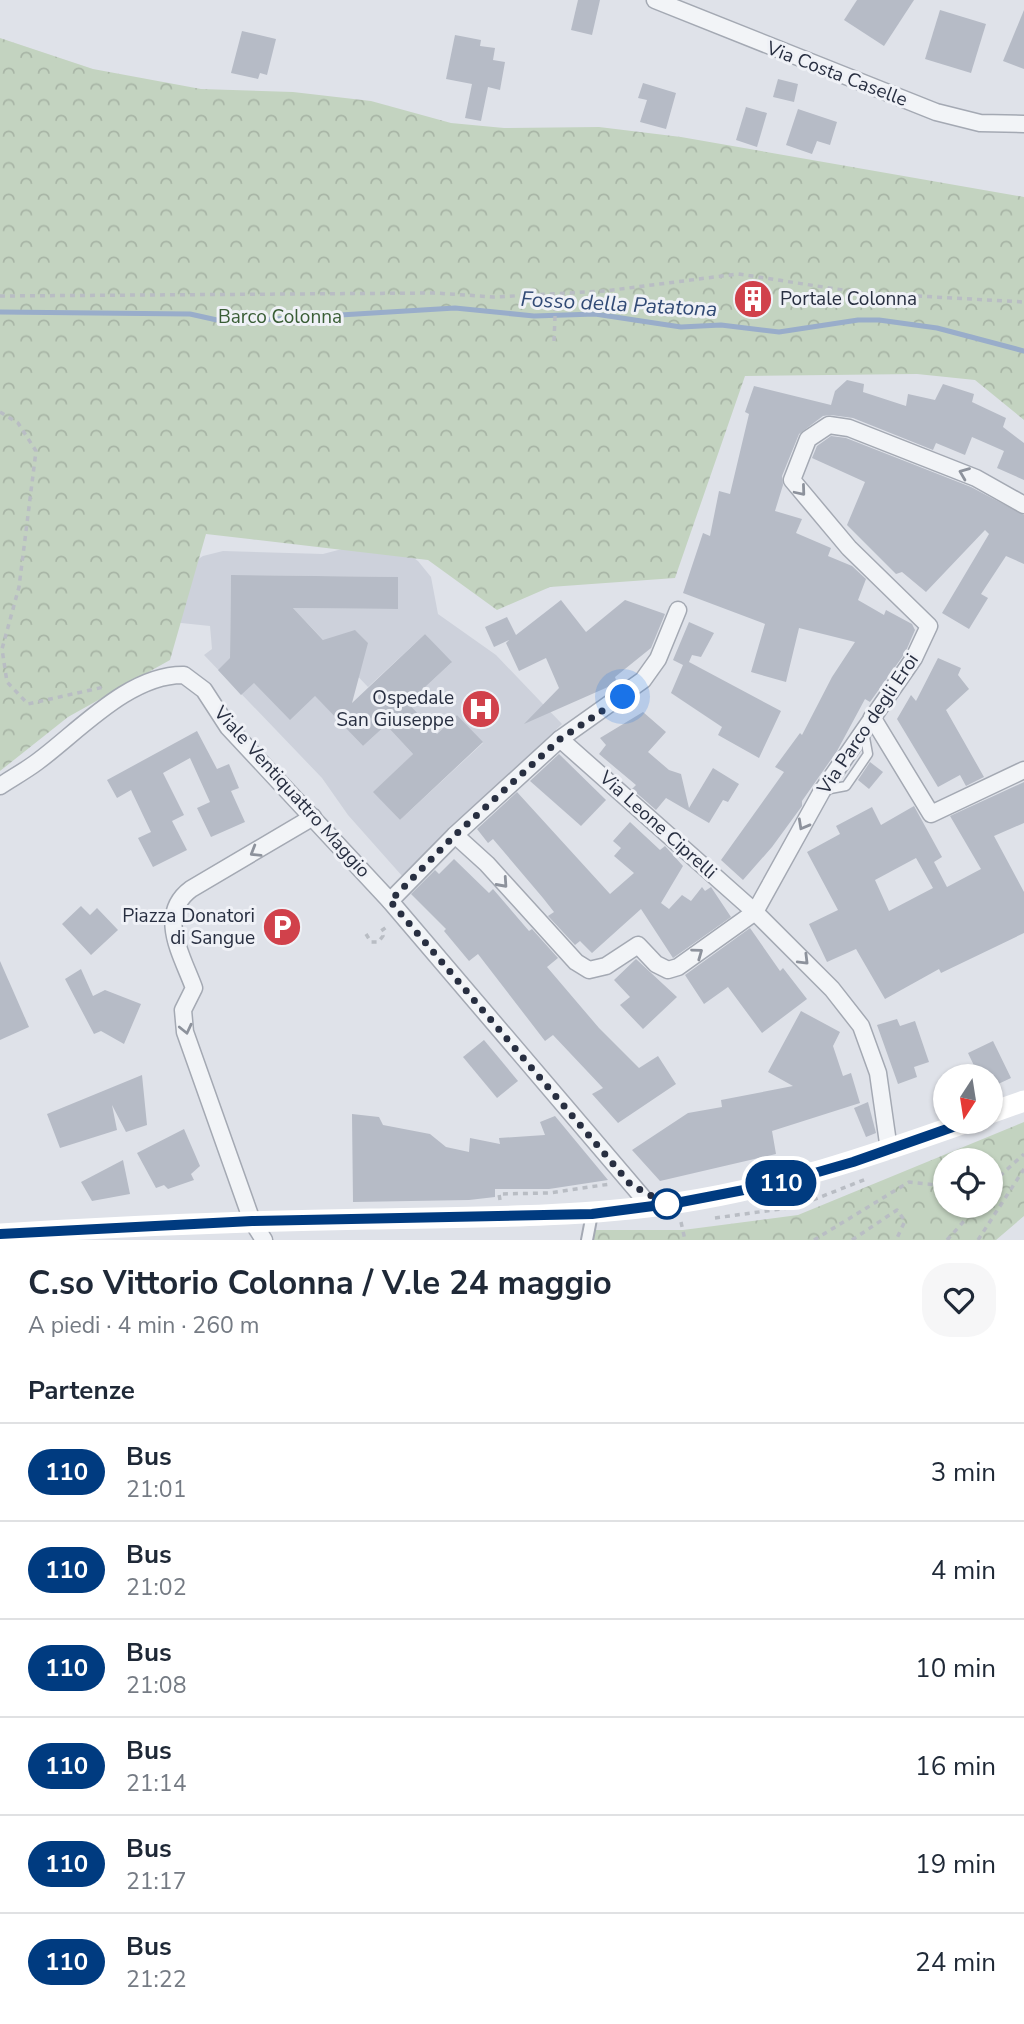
<!DOCTYPE html>
<html lang="it">
<meta charset="utf-8">
<style>
body{margin:0;font-family:"Nunito Sans",sans-serif;background:#f6f6f7;color:#1f2937;height:100vh;display:flex;flex-direction:column;font-size:26px;white-space:nowrap}
*{box-sizing:border-box;margin:0}
p{font-size:23px;color:#747a83}
.icon{flex:none;width:38px;height:38px;fill:none;stroke:currentColor;stroke-width:2;stroke-linecap:round;stroke-linejoin:round}
.map{position:relative;height:1240px;overflow:hidden}
.sheet{display:flex;flex-direction:column;background:#fff;flex:1}
.sheet>*{flex:none}
.badge{padding:0 14px;border-radius:23px;font-size:24px;line-height:46px}
.needle{width:46px;rotate:192deg}
.controls{position:absolute;left:933px;top:1064px;display:grid;gap:14px}
.controls a{display:grid;place-items:center;width:70px;height:70px;border-radius:50%;background:#fff;box-shadow:0 2px 5px #0004;font-size:35px}
.you{position:absolute;width:35px;height:35px;margin:-18px;border:5px solid #fff;border-radius:50%;background:#1a73e8;box-shadow:0 0 0 10px #1a73e833}
.map>.badge{position:absolute;translate:-50% -50%;box-shadow:0 0 0 4px #fff}
h2{padding:0 28px;font-size:26px;line-height:63px}
.round{display:grid;place-items:center;flex:none;width:74px;height:74px;border-radius:28px;background:#f6f6f7}
.summary{display:flex;align-items:center;justify-content:space-between;height:119px;padding:0 28px}
h1{font-size:33px;font-weight:700;line-height:52px}
ul{padding:0;list-style:none}
li{display:flex;align-items:center;gap:21px;height:98px;padding:0 28px;border-top:2px solid #e0e1e3}
li div{flex:1}
li b{display:block;font-size:26px}
li em{font-style:normal}
li .badge{min-width:77px;font-weight:700;text-align:center}
.map>svg:first-child{display:block}
.built{fill:#cdd1db;fill-rule:evenodd}
.park{fill:url(#park-crowns);fill-rule:evenodd}
.lines{fill:none;stroke-linecap:round;stroke-linejoin:round}
.stream{stroke:#99adca;stroke-width:5}
.building{fill:#b6bbc6;fill-rule:evenodd}
.service-casing{stroke:#a4a9b3;stroke-width:11}
.pedestrian-casing{stroke:#a4a9b3;stroke-width:14}
.minor-casing{stroke:#a4a9b3;stroke-width:19}
.path{stroke:#b9bdc4;stroke-width:3.5;stroke-dasharray:5 5;stroke-linecap:butt}
.service{stroke:#f2f4f7;stroke-width:8}
.pedestrian{stroke:#f2f4f7;stroke-width:10}
.minor{stroke:#f2f4f7;stroke-width:16}
.secondary{stroke:#fff;stroke-width:21}
.oneway{stroke:#8d929c}
.line-casing{stroke:#fff;stroke-width:16}
.line{stroke:#003b80;stroke-width:10}
.walk{stroke:#282f41;stroke-width:7;stroke-dasharray:0 12.6}
.stop-dot{fill:#fff;stroke:#003b80;stroke-width:3.5}
.labels{text-anchor:middle;dominant-baseline:central;stroke-width:6;stroke-linejoin:round;paint-order:stroke}
.street-label{font-size:19px;fill:#282f41;stroke:#eff1f6}
.poi-label{font-size:19px;fill:#282f41;stroke:#eff1f6;text-anchor:end}
.park-label{font-size:19px;fill:#395d35;stroke:#eff1f6}
.water-label{font-size:21px;font-style:italic;fill:#314a75;stroke:#eff1f6}
</style>
<div class="map">
<svg width="1024" height="1240" viewBox="0 0 1024 1240">
<defs>
<pattern id="park-crowns" width="20" height="18" patternUnits="userSpaceOnUse" patternTransform="scale(1.75)"><rect width="20" height="18" fill="#c3d3c0"/><path d="M2 6a3 3 0 1 1 6 0M12 15a3 3 0 1 1 6 0" fill="none" stroke="#a8b5a6"/></pattern>
</defs>
<rect width="100%" height="100%" fill="#dfe2e9"/>
<path class="built" d="M361 544 401 549 418 561 431 577 438 614 496 655 562 724 403 877 348 815 322 778 204 655 212 649 210 626 162 621 186 567 203 556 223 551 323 554ZM231 575 398 577V609L293 608 368 687 425 634 451 663 408 703 437 734 457 715 483 743 400 820 374 792 413 754 386 725 363 746 280 659 230 658Z"/>
<g class="park">
<polygon points="0,38 93,69 201,89 293,92 371,101 451,123 504,128 599,127 681,137 1024,197 1024,420 975,380 917,374 745,376 675,578 550,587 497,610 428,560 206,534 170,660 68,717 0,771"/>
<path d="M1024 1122V1216L996 1240H593L595 1230H683L798 1215ZM945 1160H990V1206H945Z"/>
</g>
<g class="lines">
<polyline class="stream" points="0,312 190,314 226,322 455,308 534,316 595,314 681,327 721,325 779,332 858,320 879,320 937,328 1024,351"/>
</g>
<g class="building">
<polygon points="578,0 600,0 592,35 571,30"/>
<polygon points="857,0 914,0 884,46 844,20"/>
<polygon points="940,10 986,24 971,73 925,59"/>
<polygon points="1024,10 1024,69 1003,61"/>
<polygon points="242,31 276,39 267,75 260,73 258,79 231,73"/>
<polygon points="455,35 481,40 480,46 495,48 493,60 505,62 500,90 488,87 481,121 465,118 472,84 446,79"/>
<polygon points="778,79 798,84 794,102 773,97"/>
<polygon points="643,83 676,93 666,129 640,122 647,100 638,98"/>
<polygon points="746,107 767,113 757,147 736,140"/>
<polygon points="798,109 837,122 830,145 817,141 812,154 786,145"/>
<polygon points="847,380 864,384 863,392 906,406 908,394 935,400 943,384 974,394 972,402 1006,418 1003,427 1024,443 1024,480 997,468 1004,451 972,437 965,455 936,443 933,450 853,418 831,415 823,416 799,434 782,476 783,485 775,511 802,519 796,533 831,548 828,556 852,566 866,579 858,600 884,615 886,610 912,624 915,630 905,653 870,702 865,699 837,751 802,801 802,806 772,847 743,880 721,860 784,772 775,767 800,733 802,735 832,677 855,642 799,628 786,682 751,672 765,624 683,593 703,533 710,536 719,491 730,494 749,414 745,412 754,386 831,405 835,391"/>
<polygon points="831,436 846,438 971,487 1024,515 1024,564 1006,556 981,594 988,598 969,629 942,613 989,534 985,530 926,592 902,572 896,574 847,525 865,482 812,458 817,446"/>
<polygon points="231,575 398,577 398,609 293,608 323,640 355,630 368,643 352,703 425,634 452,662 408,703 437,734 457,715 483,742 400,820 373,792 413,754 386,725 363,746 315,696 290,720 254,683 241,695 218,670 230,658"/>
<polygon points="561,600 586,632 625,600 665,614 651,648 615,677 617,683 524,724 559,688 546,658 519,671 506,643 509,640 494,647 485,627 507,617 516,635"/>
<polygon points="689,622 714,633 701,657 692,655 689,662 781,711 759,758 718,735 722,727 671,693 683,665 673,660"/>
<polygon points="938,658 961,668 958,675 969,689 946,710 984,777 966,786 960,775 938,787 897,719 911,695 916,701"/>
<polygon points="643,712 666,732 648,752 669,770 681,774 689,808 713,768 739,784 728,802 723,800 709,823 666,798 656,810 632,789 636,785 599,754 606,745 600,738"/>
<polygon points="197,731 217,769 229,764 239,788 231,791 245,822 211,837 197,808 210,802 190,758 163,773 184,815 172,821 187,850 153,867 138,838 151,832 131,790 117,798 107,780"/>
<polygon points="559,754 606,800 581,826 530,781"/>
<polygon points="870,762 883,772 869,789 858,780"/>
<path d="M1024 782V823L994 836 1024 892V933L941 973 939 969 885 999 856 949 827 962 809 924 838 910 807 852 840 834 836 826 872 807 881 825 914 806 942 857 934 862 947 887 981 869 950 816ZM916 858 933 888 889 911 875 880Z"/>
<polygon points="517,792 610,894 634,873 614,856 621,848 613,841 630,822 660,850 665,846 683,866 661,903 669,909 682,895 691,901 702,887 705,891 711,887 731,917 673,958 641,909 592,953 580,941 575,945 548,916 554,912 543,898 493,839 488,843 477,829"/>
<polygon points="454,859 489,893 493,889 529,931 532,929 558,958 547,967 599,1028 639,1068 658,1056 676,1084 618,1123 592,1094 603,1088 553,1035 545,1041 478,954 469,961 444,931 446,929 411,894 435,870 439,874"/>
<polygon points="81,906 90,915 97,908 118,930 91,955 62,924"/>
<polygon points="750,928 780,971 783,968 807,999 762,1033 728,987 704,1004 685,975"/>
<polygon points="636,959 677,997 643,1029 620,1005 630,997 614,980"/>
<polygon points="0,961 29,1027 0,1040"/>
<polygon points="81,969 93,996 105,990 141,1004 124,1044 101,1031 94,1034 65,979"/>
<polygon points="801,1011 840,1032 833,1046 843,1076 851,1073 860,1103 772,1131 776,1154 660,1181 632,1150 688,1113 722,1107 721,1100 793,1086 768,1072"/>
<polygon points="897,1019 900,1026 915,1021 929,1062 914,1067 917,1077 898,1084 877,1025"/>
<polygon points="484,1040 518,1081 497,1098 463,1057"/>
<polygon points="993,1041 1011,1078 996,1085 992,1076 979,1076 968,1053"/>
<polygon points="142,1075 147,1125 126,1132 112,1105 117,1130 60,1148 47,1114"/>
<polygon points="868,1102 876,1133 866,1137 854,1108"/>
<polygon points="352,1114 379,1117 383,1125 430,1134 446,1147 469,1152 470,1138 500,1144 499,1138 545,1135 540,1122 555,1116 608,1180 549,1189 495,1189 495,1197 469,1200 353,1202"/>
<polygon points="184,1129 200,1166 191,1174 194,1180 168,1189 164,1185 156,1188 137,1153"/>
<polygon points="123,1160 130,1194 92,1201 81,1182"/>
</g>
<g class="lines">
<g class="service-casing">
<polyline id="service" points="825,790 846,786 868,754 864,732"/>
</g>
<g class="pedestrian-casing">
<polyline id="pedestrian" points="587,1240 592,1214"/>
</g>
<g class="minor-casing">
<g id="minor">
<polyline points="655,0 936,112 980,123 1024,124"/>
<polyline points="872,717 931,814 1024,770"/>
<polyline points="560,739 755,912 832,989 861,1026 878,1073 889,1150"/>
<path d="M0 786C12 778 25 771 37 762 78 732 129 674 184 675L204 690 228 727 390 901 650 1206"/>
<polyline points="455,835 487,864 576,962 589,970 606,966 638,945 656,964 668,970 678,967 755,912 822,791 914,658 929,626 849,548 792,480 808,439 829,425 849,428 976,478 1024,505"/>
<polyline points="390,901 455,835 560,739 643,680 658,659 678,610"/>
<path d="M264 1240 252 1221 185 1032 183 1010 194 988C182 955 156 915 191 889L313 817"/>
</g>
</g>
<g class="path">
<polyline points="0,296 435,293 494,297 605,291 738,274 863,293 1024,302"/>
<polyline points="554,341 556,293"/>
<polyline points="0,412 18,423 36,451 19,587 2,649 7,682 28,704 104,687"/>
<polyline points="366,934 371,942 378,942 383,936 381,931 388,926"/>
<polyline points="990,1179 1001,1175 1024,1154"/>
<polyline points="500,1200 499,1194 549,1193 610,1184"/>
<polyline points="715,1218 795,1207 866,1179"/>
<polyline points="681,1222 685,1240"/>
<polyline points="814,1240 909,1182 945,1186"/>
<polyline points="852,1240 897,1210 905,1221 896,1240"/>
<polyline points="947,1240 966,1219 969,1206"/>
<polyline points="978,1240 1024,1169"/>
</g>
<use href="#service" class="service"/>
<use href="#pedestrian" class="pedestrian"/>
<use href="#minor" class="minor"/>
<g class="secondary">
<polyline points="990,1113 1024,1101"/>
<path d="M0 1234C123 1226 247 1221 370 1219 473 1217 575 1218 677 1203 777 1188 871 1156 967 1122"/>
</g>
</g>
<defs><path id="oneway-chevron" d="M-2-3.5L2.5 0L-2 3.5" fill="none" stroke-width="1.6" stroke-linecap="round" stroke-linejoin="round" transform="scale(1.75)"/></defs>
<g class="oneway">
<use href="#oneway-chevron" transform="translate(964 473) rotate(-158)"/>
<use href="#oneway-chevron" transform="translate(801 491) rotate(50)"/>
<use href="#oneway-chevron" transform="translate(803 825) rotate(119)"/>
<use href="#oneway-chevron" transform="translate(255 852) rotate(149)"/>
<use href="#oneway-chevron" transform="translate(503 883) rotate(48)"/>
<use href="#oneway-chevron" transform="translate(698 953) rotate(-36)"/>
<use href="#oneway-chevron" transform="translate(804 960) rotate(45)"/>
<use href="#oneway-chevron" transform="translate(186 1029) rotate(77)"/>
</g>
<g class="lines">
<g class="line-casing">
<polyline id="line" points="0,1234 252,1221 592,1214 676,1203 780,1183 853,1162 967,1122"/>
</g>
<use href="#line" class="line"/>
<polyline class="walk" points="623,697 560,739 455,835 390,901 631,1185 667,1204"/>
</g>
<defs>
<g id="building-disc" transform="scale(2.0125)"><circle r="9.5" fill="#d1414b" stroke="#eff1f6"/><path d="M-4-6H4V6H1V3H-1V6H-4ZM-2.5-4.3h1.7v1.8h-1.7ZM.8-4.3h1.7v1.8H.8ZM-2.5-1h1.7V.8h-1.7ZM.8-1h1.7V.8H.8Z" fill="#fff"/></g>
<g id="hospital-disc" transform="scale(2.0125)"><circle r="9.5" fill="#d1414b" stroke="#eff1f6"/><path d="M-5-5h3v3.5h4V-5h3V5h-3V1.5h-4V5h-3Z" fill="#fff"/></g>
<g id="parking-disc" transform="scale(2.0125)"><circle r="9.5" fill="#d1414b" stroke="#eff1f6"/><path d="M-3.5-5.5H1a3.5 3.5 0 0 1 0 7H-1V5.5H-3.5ZM-1-3.4V-.6H.8a1.4 1.4 0 0 0 0-2.8Z" fill="#fff"/></g>
</defs>
<g fill-rule="evenodd">
<use href="#building-disc" x="753" y="299"/>
<use href="#hospital-disc" x="481" y="709"/>
<use href="#parking-disc" x="282" y="927"/>
</g>
<circle class="stop-dot" cx="667" cy="1204" r="14"/>
<g class="labels">
<g class="street-label">
<text transform="translate(837 74) rotate(21)">Via Costa Caselle</text>
<text transform="translate(868 724) rotate(-56)">Via Parco degli Eroi</text>
<text transform="translate(292 792) rotate(48)">Viale Ventiquattro Maggio</text>
<text transform="translate(658 825) rotate(42)">Via Leone Ciprelli</text>
</g>
<g class="poi-label">
<text x="780" y="299" text-anchor="start">Portale Colonna</text>
<text x="454" y="698">Ospedale<tspan x="454" dy="22">San Giuseppe</tspan></text>
<text x="255" y="916">Piazza Donatori<tspan x="255" dy="22">di Sangue</tspan></text>
</g>
<g class="park-label">
<text x="280" y="317">Barco Colonna</text>
</g>
<g class="water-label">
<text transform="translate(619 304) rotate(3)">Fosso della Patatona</text>
</g>
</g>
</svg>
<div class="controls">
<a><svg class="needle" viewBox="-14 -14 28 28"><path d="M0-13l5 13h-10z" fill="#e53935"/><path d="M0 13l5-13h-10z" fill="#747a83"/></svg></a>
<a><svg class="icon" aria-label="locate" viewBox="0 0 24 24"><circle cx="12" cy="12" r="6"/><path d="M12 2v4M12 18v4M2 12h4M18 12h4"/></svg></a>
</div>
<div class="you" style="left:623px;top:697px"></div>
<b class="badge" style="left:781px;top:1183px;background:#003b80;color:#fff">110</b>
</div>
<section class="sheet">
<div class="summary"><div><h1>C.so Vittorio Colonna / V.le 24 maggio</h1><p>A piedi · 4 min · 260 m</p></div><a class="round"><svg class="icon" aria-label="heart" viewBox="0 0 24 24"><path d="M12 20l-8-8c-3-5 5-10 8-4 3-6 11-1 8 4z"/></svg></a></div>
<h2>Partenze</h2>
<ul>
<li><span class="badge" style="background:#003b80;color:#fff">110</span><div><b>Bus</b><p>21:01</p></div><em>3 min</em></li>
<li><span class="badge" style="background:#003b80;color:#fff">110</span><div><b>Bus</b><p>21:02</p></div><em>4 min</em></li>
<li><span class="badge" style="background:#003b80;color:#fff">110</span><div><b>Bus</b><p>21:08</p></div><em>10 min</em></li>
<li><span class="badge" style="background:#003b80;color:#fff">110</span><div><b>Bus</b><p>21:14</p></div><em>16 min</em></li>
<li><span class="badge" style="background:#003b80;color:#fff">110</span><div><b>Bus</b><p>21:17</p></div><em>19 min</em></li>
<li><span class="badge" style="background:#003b80;color:#fff">110</span><div><b>Bus</b><p>21:22</p></div><em>24 min</em></li>
</ul>
</section>
